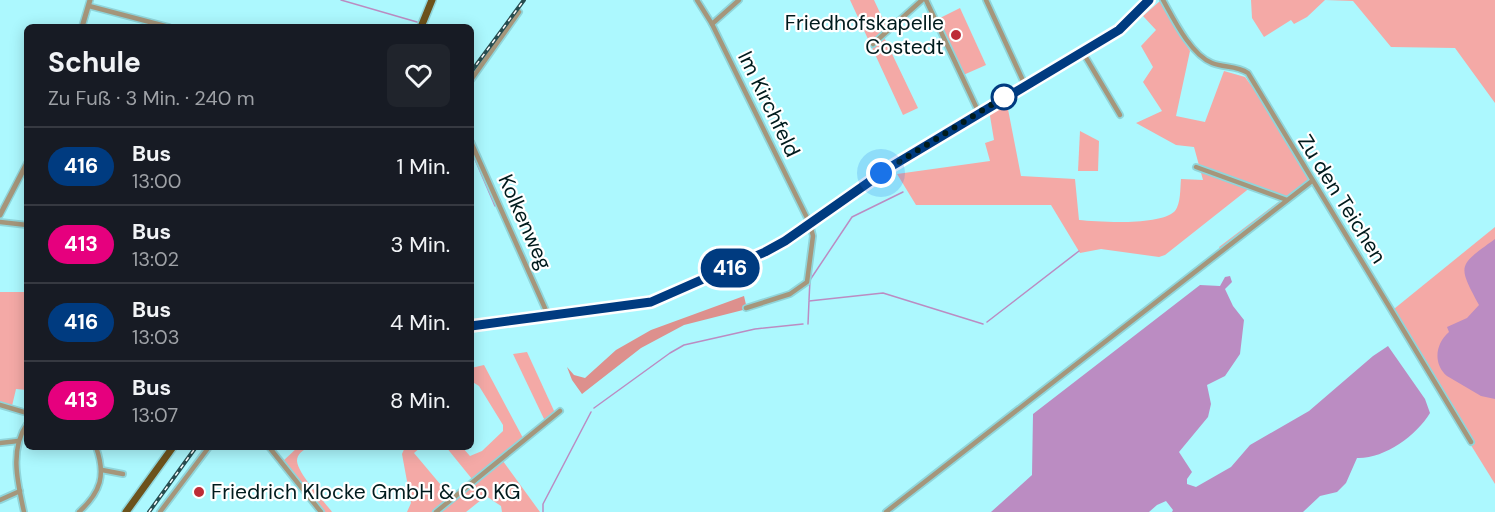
<!DOCTYPE html>
<html lang="de">
<meta charset="utf-8">
<style>
body{margin:0;font-family:"DM Sans",sans-serif;background:#20242c;color:#f1f3f6;height:100vh;display:flex;flex-direction:column;font-size:22px;white-space:nowrap}
*{box-sizing:border-box;margin:0}
p{font-size:20px;color:#9ea1a6}
.icon{flex:none;width:33px;height:33px;fill:none;stroke:currentColor;stroke-width:2;stroke-linecap:round;stroke-linejoin:round}
.map{position:relative;flex:1;overflow:hidden}
.side{position:absolute;left:24px;top:24px;width:450px;height:426px;display:flex;flex-direction:column;background:#171b24;border-radius:9px;box-shadow:0 3px 15px #0003}
.side>*{flex:none}
.badge{padding:0 12px;border-radius:20px;font-size:21px;line-height:39px}
.you{position:absolute;width:30px;height:30px;margin:-15px;border:4px solid #fff;border-radius:50%;background:#1a73e8;box-shadow:0 0 0 9px #1a73e833}
.map>.badge{position:absolute;translate:-50% -50%;box-shadow:0 0 0 3px #fff}
.round{display:grid;place-items:center;flex:none;width:63px;height:63px;border-radius:9px;background:#20242c}
.head{display:flex;align-items:center;justify-content:space-between;height:102px;padding:0 24px}
h1{font-size:28px;font-weight:700;line-height:45px}
ul{padding:0;list-style:none}
li{display:flex;align-items:center;gap:18px;height:78px;padding:0 24px;border-top:2px solid #363941}
li div{flex:1}
li b{display:block;font-size:22px}
li em{font-style:normal}
li .badge{min-width:66px;font-weight:700;text-align:center}
.map>svg:first-child{display:block}
.green{fill:#f4a9a6}
.forest{fill:#dd908d}
.water{fill:#bb8cc2}
.lines{fill:none;stroke-linecap:round;stroke-linejoin:round}
.stream{stroke:#bb8cc2;stroke-width:1.5}
.minor-casing{stroke:#90d5da;stroke-width:8}
.tertiary-casing{stroke:#90d5da;stroke-width:8}
.primary-casing{stroke:#90d5da;stroke-width:10}
.minor{stroke:#a5967b;stroke-width:4.5}
.tertiary{stroke:#a5967b;stroke-width:5}
.primary{stroke:#6c521b;stroke-width:7}
.rail-casing{stroke:#274d50;stroke-width:4}
.rail{stroke:#fff;stroke-width:1.5;stroke-dasharray:4.5;stroke-linecap:butt}
.line-casing{stroke:#fff;stroke-width:14}
.line{stroke:#003b80;stroke-width:9}
.walk{stroke:#001b1d;stroke-width:6;stroke-dasharray:0 10.8}
.poi-dot{fill:#bd2c37;stroke:#fff;stroke-width:2}
.stop-dot{fill:#fff;stroke:#003b80;stroke-width:3}
.labels{text-anchor:middle;dominant-baseline:central;stroke-width:4.5;stroke-linejoin:round;paint-order:stroke}
.poi-label{font-size:21px;fill:#001b1d;stroke:#fff;text-anchor:end}
.street-label{font-size:21px;fill:#001b1d;stroke:#fff}
</style>
<div class="map">
<svg width="1495" height="512" viewBox="0 0 1495 512">
<rect width="100%" height="100%" fill="#acf8fe"/>
<g class="green">
<polygon points="850,0 874,0 888,30 883,35 918,108 903,115"/>
<polygon points="1251,0 1495,0 1495,103 1455,48 1391,47 1353,1 1325,0 1307,17 1294,24 1291,20 1264,37 1252,18"/>
<path d="M1160 1 1190 51 1176 116 1205 122 1224 71 1245 77 1259 96 1261 95 1313 183 1223 253 1219 247 1281 200 1251 187 1165 255 1159 257 1101 249 1080 253 1051 205H916L897 174 990 161 985 143 994 140 989 110 1006 99 1021 176 1075 179 1079 220C1100 222 1160 226 1175 211 1181 203 1180 189 1181 179L1203 180 1194 147 1176 145 1136 123 1162 111 1143 82 1153 67 1141 46 1156 30 1143 16Z"/>
<polygon points="960,8 986,65 961,76 936,20"/>
<polygon points="1080,131 1099,141 1098,171 1078,171"/>
<polygon points="1495,227 1495,484 1389,313"/>
<polygon points="0,292 27,292 27,390 16,389 12,406 0,402"/>
<polygon points="527,352 555,413 545,421 513,354"/>
<polygon points="484,365 523,438 500,457 540,512 502,512 501,506 486,496 466,512 407,512 411,503 402,454 405,447 421,447 414,453 451,497 472,479 446,447 462,447 470,456 482,451 503,431 503,425 479,386 471,381 471,368"/>
<path d="M298 447H309C303 450 297 454 297 461 298 474 324 501 332 512H322L282 462Z"/>
</g>
<polygon class="forest" points="744,296 747,309 684,325 641,348 582,394 572,380 567,367 574,375 585,378 616,350 651,330"/>
<g class="water">
<path d="M1495 239V399L1481 396 1447 376C1433 364 1435 344 1449 332L1447 327 1467 318 1479 305C1457 264 1458 266 1495 239Z"/>
<path d="M1230 276 1232 282 1225 289 1233 306 1244 320 1240 354 1225 376 1207 385 1211 404 1208 417 1179 452 1192 472 1187 479V484L1196 487 1231 467 1250 445 1309 411 1373 356 1388 346 1425 399 1430 413C1416 436 1384 459 1357 458L1346 483 1337 492 1320 496 1303 512H1172L1173 510 1166 501 1157 505 1149 512H991L1032 475 1033 414 1200 285 1220 286 1225 277Z"/>
</g>
<g class="lines">
<g class="stream">
<polyline points="341,0 417,22"/>
<polyline points="432,26 434,27"/>
<polyline points="471,150 495,206"/>
<polyline points="809,300 810,280 852,217 903,192"/>
<polyline points="987,322 1079,251"/>
<polyline points="808,324 809,301 883,293 983,324"/>
<polyline points="594,408 670,353 684,345 755,329 803,324"/>
<polyline points="543,512 543,504 591,412"/>
</g>
<g class="minor-casing">
<g id="minor">
<polyline points="697,0 712,24 810,224 813,236 807,282 790,294 746,308"/>
<polyline points="926,0 979,113"/>
<polyline points="986,0 1025,85"/>
<path d="M1163 0C1173 18 1191 55 1212 63 1224 68 1236 65 1248 73L1471 442"/>
<polyline points="89,6 169,27"/>
<polyline points="712,24 739,0"/>
<polyline points="873,44 922,0"/>
<polyline points="1082,51 1120,115"/>
<polyline points="471,80 519,12"/>
<polyline points="471,142 548,315"/>
<polyline points="1196,167 1287,200"/>
<polyline points="0,222 27,225"/>
<polyline points="471,326 651,302 765,252 785,241 892,166 1119,30 1149,0"/>
<polyline points="0,405 27,413"/>
<polyline points="0,443 18,441"/>
<polyline points="269,447 321,512"/>
<polyline points="102,470 123,474"/>
<polyline points="0,500 20,491"/>
<path d="M24 512C18 484 9 450 27 424"/>
<path d="M79 512C101 492 106 475 96 447"/>
<polyline points="160,512 209,447"/>
<polyline points="436,512 560,411"/>
<polyline points="886,512 1312,181"/>
</g>
</g>
<g class="tertiary-casing">
<g id="tertiary">
<polyline points="82,27 90,0"/>
<polyline points="0,215 27,163"/>
</g>
</g>
<g class="primary-casing">
<g id="primary">
<polyline points="421,27 432,0"/>
<polyline points="126,512 173,447"/>
</g>
</g>
<use href="#minor" class="minor"/>
<use href="#tertiary" class="tertiary"/>
<use href="#primary" class="primary"/>
<g class="rail-casing">
<g id="rail">
<polyline points="471,72 524,0"/>
<polyline points="149,512 196,447"/>
</g>
</g>
<use href="#rail" class="rail"/>
</g>
<g class="lines">
<g class="line-casing">
<polyline id="line" points="471,326 651,302 765,252 785,241 892,166 1119,30 1149,0"/>
</g>
<use href="#line" class="line"/>
<polyline class="walk" points="881,173 1009,94 1004,97"/>
</g>
<g class="poi-dot">
<circle cx="956" cy="35" r="6"/>
<circle cx="199" cy="492" r="6"/>
</g>
<circle class="stop-dot" cx="1004" cy="97" r="12"/>
<g class="labels">
<g class="poi-label">
<text x="944" y="23">Friedhofskapelle<tspan x="944" dy="24">Costedt</tspan></text>
<text x="211" y="492" text-anchor="start">Friedrich Klocke GmbH &amp; Co KG</text>
</g>
<g class="street-label">
<text transform="translate(769 104) rotate(64)">Im Kirchfeld</text>
<text transform="translate(1342 199) rotate(58)">Zu den Teichen</text>
<text transform="translate(525 222) rotate(66)">Kolkenweg</text>
</g>
</g>
</svg>
<div class="you" style="left:881px;top:173px"></div>
<b class="badge" style="left:730px;top:268px;background:#003b80;color:#fff">416</b>
<section class="side">
<div class="head"><div><h1>Schule</h1><p>Zu Fuß · 3 Min. · 240 m</p></div><a class="round"><svg class="icon" aria-label="heart" viewBox="0 0 24 24"><path d="M12 20l-8-8c-3-5 5-10 8-4 3-6 11-1 8 4z"/></svg></a></div>
<ul>
<li><span class="badge" style="background:#003b80;color:#fff">416</span><div><b>Bus</b><p>13:00</p></div><em>1 Min.</em></li>
<li><span class="badge" style="background:#e6007e;color:#fff">413</span><div><b>Bus</b><p>13:02</p></div><em>3 Min.</em></li>
<li><span class="badge" style="background:#003b80;color:#fff">416</span><div><b>Bus</b><p>13:03</p></div><em>4 Min.</em></li>
<li><span class="badge" style="background:#e6007e;color:#fff">413</span><div><b>Bus</b><p>13:07</p></div><em>8 Min.</em></li>
</ul>
</section>
</div>
